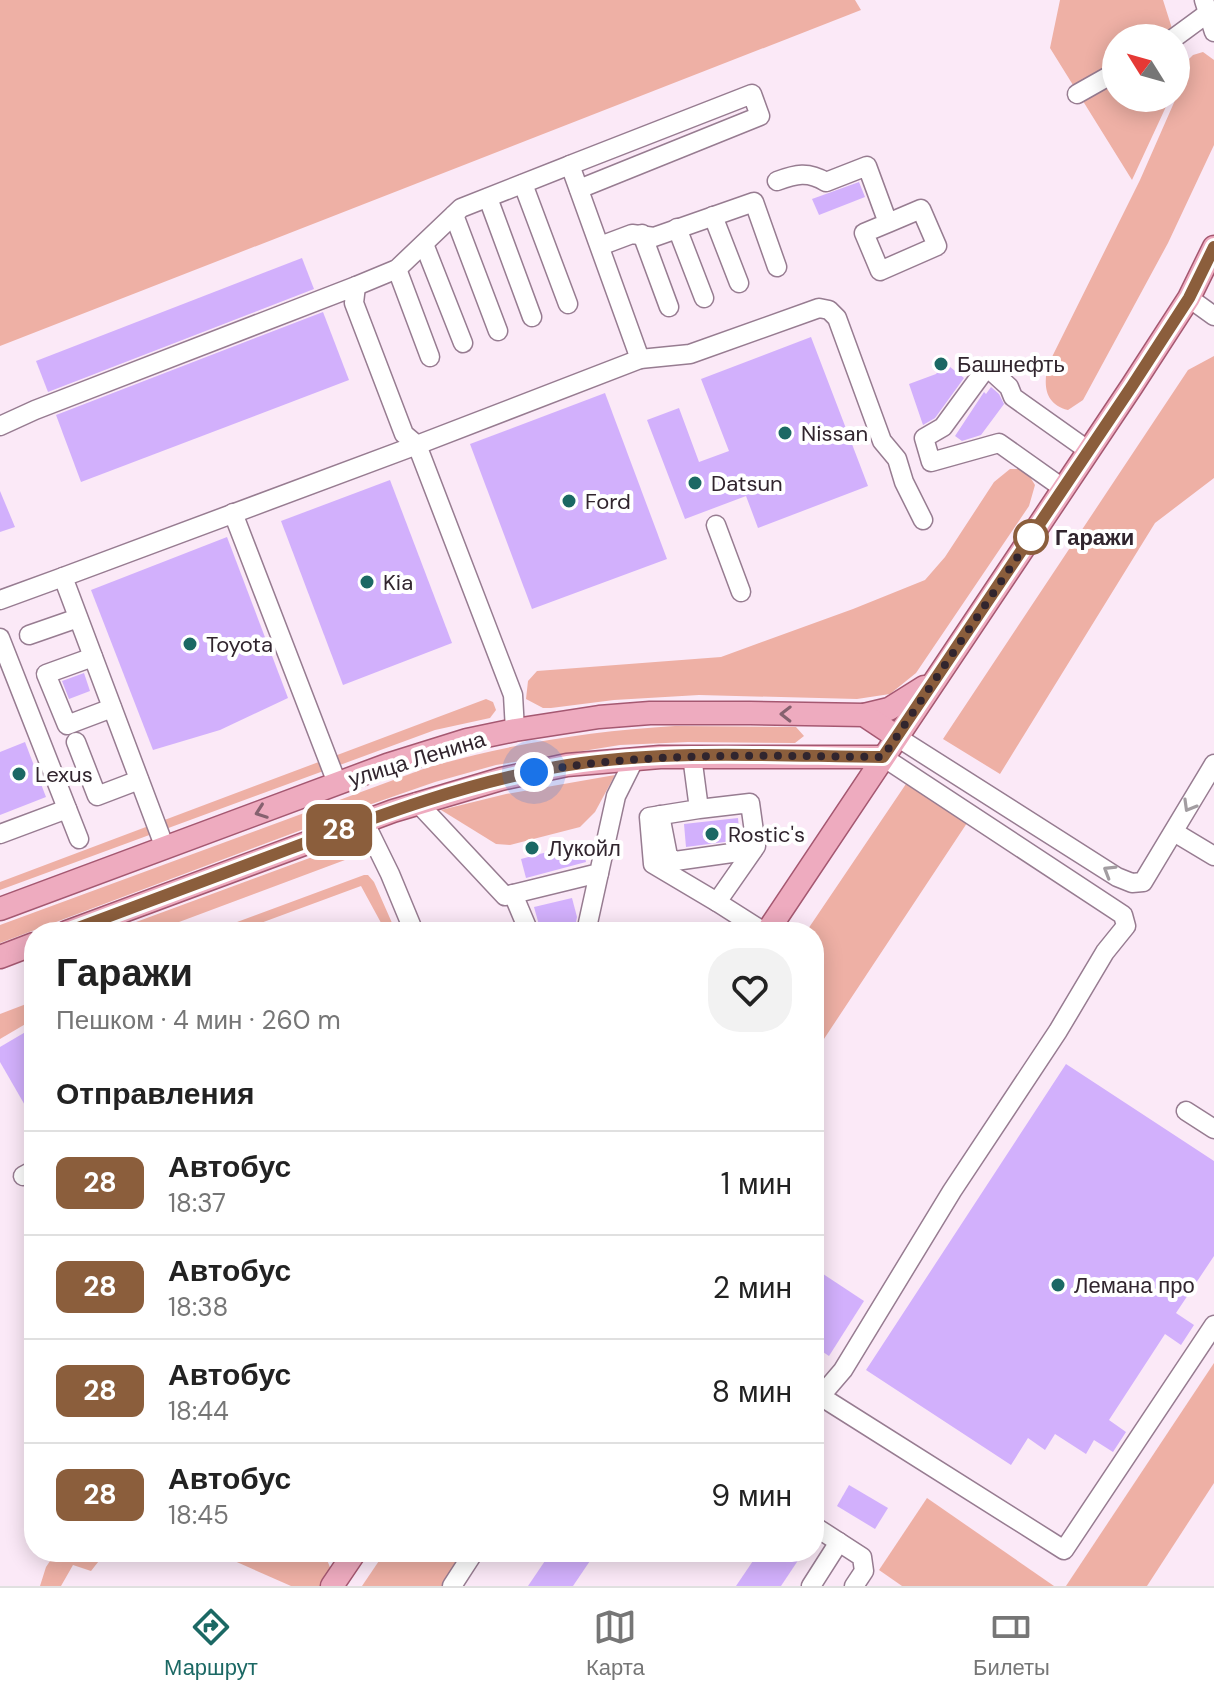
<!DOCTYPE html>
<html lang="ru">
<meta charset="utf-8">
<style>
body{margin:0;font-family:"DM Sans",sans-serif;background:#f2f2f2;color:#222;height:100vh;display:flex;flex-direction:column;font-size:30px;white-space:nowrap}
*{box-sizing:border-box;margin:0}
p{font-size:26px;color:#767676}
.icon{flex:none;width:44px;height:44px;fill:none;stroke:currentColor;stroke-width:2;stroke-linecap:round;stroke-linejoin:round}
.map{position:relative;flex:1;overflow:hidden}
.sheet{position:absolute;left:24px;top:922px;width:800px;height:640px;display:flex;flex-direction:column;background:#fff;border-radius:32px;box-shadow:0 4px 20px #0003}
.sheet>*{flex:none}
.badge{padding:0 16px;border-radius:12px;font-size:28px;line-height:52px}
.needle{width:52px;rotate:307deg}
.tools{position:absolute;left:1102px;top:24px;display:grid;gap:16px}
.tools a{display:grid;place-items:center;width:88px;height:88px;border-radius:50%;background:#fff;box-shadow:0 4px 20px #0003;font-size:40px}
.you{position:absolute;width:40px;height:40px;margin:-20px;border:6px solid #fff;border-radius:50%;background:#1a73e8;box-shadow:0 0 0 12px #1a73e833}
.map>.badge{position:absolute;translate:-50% -50%;box-shadow:0 0 0 4px #fff}
h2{padding:0 32px;font-size:30px;line-height:72px}
.round{display:grid;place-items:center;flex:none;width:84px;height:84px;border-radius:32px;background:#f2f2f2}
.overview{display:flex;align-items:center;justify-content:space-between;height:136px;padding:0 32px}
h1{font-size:38px;font-weight:800;line-height:60px}
ul{padding:0;list-style:none}
li{display:flex;align-items:center;gap:24px;height:104px;padding:0 32px;border-top:2px solid #e0e0e0}
li div{flex:1}
li b{display:block;font-size:30px}
li em{font-style:normal}
li .badge{min-width:88px;font-weight:700;text-align:center}
.tabs{display:flex;justify-content:space-around;align-items:center;height:112px;border-top:2px solid #e0e0e0;background:#fff;font-size:22px;color:#767676}
.tabs a{display:grid;justify-items:center;gap:4px}
.tabs .current{color:#1b6864}
.map>svg:first-child{display:block}
.green{fill:#eeb0a5}
.building{fill:#d2b0fc}
.lines{fill:none;stroke-linecap:round;stroke-linejoin:round}
.minor-casing{stroke:#977c91;stroke-width:21}
.major-casing{stroke:#a55871;stroke-width:25}
.minor{stroke:#fff;stroke-width:18}
.major{stroke:#eeabbf;stroke-width:22}
.oneway{stroke:#86616f}
.oneway2{stroke:#a29da1}
.line-casing{stroke:#fff;stroke-width:18}
.line{stroke:#8b5e3c;stroke-width:12}
.walk{stroke:#31252e;stroke-width:8;stroke-dasharray:0 14.4}
.poi-dot{fill:#1b6864;stroke:#fff;stroke-width:3}
.stop-dot{fill:#fff;stroke:#8b5e3c;stroke-width:4}
.labels{text-anchor:middle;dominant-baseline:central;stroke-width:8;stroke-linejoin:round;paint-order:stroke}
.poi-label{font-size:22px;fill:#31252e;stroke:#fff;text-anchor:start}
.stop-label{font-size:22px;font-weight:bold;fill:#31252e;stroke:#fff;text-anchor:start}
.street-label{font-size:22px;fill:#31252e;stroke:#fff}
</style>
<div class="map">
<svg width="1214" height="1586" viewBox="0 0 1214 1586">
<rect width="100%" height="100%" fill="#fbe9f7"/>
<g class="green">
<polygon points="0,0 855,0 861,10 0,346"/>
<polygon points="1060,0 1163,0 1175,38 1116,38 1116,98 1170,98 1132,180 1050,48"/>
<path d="M1203 52 1214 60V145L1168 243 1083 400 1068 410C1045 404 1043 386 1048 365L1140 180 1176 98 1185 63 1193 55Z"/>
<polygon points="1214,356 1214,478 1155,523 1000,774 943,739 1188,370"/>
<polygon points="1010,469 1019,469 1027,472 1035,485 1029,506 916,673 890,694 857,699 699,695 614,700 551,708 543,708 526,699 528,681 537,671 721,657 853,609 925,580 945,557 994,482"/>
<polygon points="486,699 493,702 496,710 490,718 435,730 0,890 0,882"/>
<path d="M675 726 796 727 804 736 795 743 688 742 620 745 496 765 435 782 363 807 0 943V925L426 768C508 744 590 731 675 726Z"/>
<polygon points="615,775 595,812 580,827 510,845 496,844 441,810 506,794"/>
<polygon points="910,778 971,817 814,1054 814,932 806,932"/>
<polygon points="353,842 362,845 361,854 163,928 164,932 109,932"/>
<polygon points="364,875 368,875 374,882 396,932 386,932 361,886 236,932 210,932"/>
<polygon points="34,1001 34,1019 0,1039 0,1014"/>
<polygon points="1214,1363 1214,1483 1147,1586 1066,1586"/>
<polygon points="927,1498 1054,1586 902,1586 879,1570"/>
<polygon points="56,1552 128,1552 114,1558 102,1557 91,1571 73,1565 61,1586 40,1586 46,1567"/>
<polygon points="214,1552 324,1552 331,1570 320,1586 291,1586"/>
<polygon points="385,1552 482,1552 459,1586 362,1586"/>
</g>
<g class="building">
<polygon points="859,182 865,197 819,215 812,199"/>
<polygon points="302,258 314,289 48,392 36,361"/>
<polygon points="323,312 349,380 81,482 56,415"/>
<polygon points="811,337 868,486 758,528 746,496 685,519 647,420 679,408 699,462 729,451 701,379"/>
<polygon points="945,363 964,378 935,418 923,425 909,384 936,374"/>
<polygon points="991,387 999,394 1004,404 981,435 962,441 955,436 984,392 986,394"/>
<polygon points="605,393 667,559 532,609 470,444"/>
<polygon points="390,480 452,643 343,685 281,521"/>
<polygon points="0,491 15,527 0,532"/>
<polygon points="227,537 288,698 220,730 153,750 91,590"/>
<polygon points="84,673 90,691 69,699 62,681"/>
<polygon points="25,742 46,797 0,815 0,752"/>
<polygon points="738,818 740,840 686,847 684,824"/>
<polygon points="581,843 586,862 526,878 521,859"/>
<polygon points="572,898 577,917 575,927 556,932 541,932 534,907"/>
<polygon points="34,1027 34,1121 0,1062 0,1047"/>
<polygon points="1066,1064 1214,1161 1214,1256 1176,1313 1194,1325 1181,1345 1165,1334 1109,1420 1126,1432 1113,1452 1094,1440 1086,1454 1055,1434 1045,1450 1028,1438 1011,1465 866,1370"/>
<polygon points="814,1268 864,1301 829,1356 814,1346"/>
<polygon points="849,1485 888,1508 875,1529 837,1506"/>
<polygon points="551,1552 596,1552 573,1586 528,1586"/>
<polygon points="759,1552 788,1552 799,1559 781,1586 736,1586"/>
</g>
<g class="lines">
<g class="minor-casing">
<g id="minor">
<polyline points="1204,0 1214,32"/>
<polyline points="1174,38 1208,13"/>
<polyline points="1077,94 1116,72"/>
<polyline points="570,165 752,94 760,116 579,189"/>
<path d="M777 181C796 174 808 171 826 182L867 166 888 223 864 233 880 271 937 246 921 209 888 223"/>
<polyline points="523,184 568,304"/>
<polyline points="488,198 532,317"/>
<polyline points="454,215 498,331"/>
<polyline points="713,216 739,283"/>
<polyline points="677,228 704,298"/>
<polyline points="642,234 669,307"/>
<polyline points="424,244 463,343"/>
<polyline points="600,246 632,234 654,237 754,202 777,267"/>
<polyline points="397,269 430,357"/>
<polyline points="356,286 397,269 461,208 570,165 640,359"/>
<polyline points="1189,298 1214,316"/>
<polyline points="0,426 35,410 356,286 354,303 404,434 417,445 63,577 165,848"/>
<polyline points="1064,489 999,443 931,462 924,438 943,427 987,367 1009,387 1013,397 1089,451"/>
<polyline points="233,513 337,783"/>
<polyline points="716,525 741,592"/>
<polyline points="0,600 63,577"/>
<polyline points="29,635 78,618"/>
<polyline points="0,638 79,839"/>
<polyline points="93,657 46,674 67,725 112,708"/>
<polyline points="515,730 513,695 417,445 640,359 690,354 819,308 829,310 837,318 882,441 897,459 904,482 923,520"/>
<polyline points="897,737 1117,877 1132,883 1143,882 1214,764"/>
<polyline points="76,742 97,796 139,780"/>
<polyline points="692,756 699,809 649,817 653,864 717,902 756,846 750,803 699,809"/>
<polyline points="417,802 505,896 599,873 616,796 635,758"/>
<polyline points="660,815 668,856 675,861 753,850"/>
<polyline points="364,821 390,874 414,932"/>
<polyline points="1174,832 1214,856"/>
<polyline points="0,834 67,809"/>
<polyline points="513,894 529,932"/>
<polyline points="717,902 764,932"/>
<polyline points="586,932 599,873"/>
<polyline points="1186,1111 1214,1129"/>
<polyline points="23,1176 34,1170"/>
<polyline points="814,1393 825,1391 843,1370 952,1191 1058,1031 1105,952 1126,926 1123,915 883,757"/>
<polyline points="817,1394 1064,1550 1214,1325"/>
<polyline points="814,1526 862,1557 864,1571 854,1586"/>
<polyline points="452,1586 474,1552"/>
<polyline points="811,1586 839,1542"/>
</g>
</g>
<g class="major-casing">
<g id="major">
<polyline points="864,715 889,709 924,687"/>
<polyline points="0,909 387,765 467,740 515,730 599,717 650,713 750,713 864,715 897,737"/>
<polyline points="67,932 393,811 501,779 567,765 660,757 883,757"/>
<polyline points="767,932 1132,386 1189,298 1214,247"/>
<polyline points="0,957 34,944"/>
<polyline points="332,1586 355,1552"/>
</g>
</g>
<use href="#minor" class="minor"/>
<use href="#major" class="major"/>
</g>
<defs><path id="oneway-chevron" d="M-2-3.5L2.5 0L-2 3.5" fill="none" stroke-width="1.6" stroke-linecap="round" stroke-linejoin="round" transform="scale(2)"/></defs>
<g class="oneway">
<use href="#oneway-chevron" transform="translate(786 714) rotate(-179)"/>
<use href="#oneway-chevron" transform="translate(261 812) rotate(160)"/>
</g>
<g class="oneway2">
<use href="#oneway-chevron" transform="translate(1189 806) rotate(120)"/>
<use href="#oneway-chevron" transform="translate(1109 871) rotate(-149)"/>
</g>
<g class="lines">
<g class="line-casing">
<path id="line" d="M67 932C141 905 215 877 289 849 380 815 471 781 568 765 671 749 779 756 883 757L1132 386 1189 298 1214 247"/>
</g>
<use href="#line" class="line"/>
<path class="walk" d="M534 772C649 751 766 756 883 757L1031 537"/>
</g>
<g class="poi-dot">
<circle cx="941" cy="364" r="8"/>
<circle cx="785" cy="433" r="8"/>
<circle cx="695" cy="483" r="8"/>
<circle cx="569" cy="501" r="8"/>
<circle cx="367" cy="582" r="8"/>
<circle cx="190" cy="644" r="8"/>
<circle cx="19" cy="774" r="8"/>
<circle cx="712" cy="834" r="8"/>
<circle cx="532" cy="848" r="8"/>
<circle cx="1058" cy="1285" r="8"/>
</g>
<circle class="stop-dot" cx="1031" cy="537" r="16"/>
<g class="labels">
<g class="poi-label">
<text x="957" y="364">Башнефть</text>
<text x="801" y="433">Nissan</text>
<text x="711" y="483">Datsun</text>
<text x="585" y="501">Ford</text>
<text x="383" y="582">Kia</text>
<text x="206" y="644">Toyota</text>
<text x="35" y="774">Lexus</text>
<text x="728" y="834">Rostic's</text>
<text x="548" y="848">Лукойл</text>
<text x="1074" y="1285">Лемана про</text>
</g>
<g class="stop-label">
<text x="1055" y="537">Гаражи</text>
</g>
<g class="street-label">
<text transform="translate(417 759) rotate(-17)">улица Ленина</text>
</g>
</g>
</svg>
<div class="tools">
<a><svg class="needle" viewBox="-14 -14 28 28"><path d="M0-13l5 13h-10z" fill="#e53935"/><path d="M0 13l5-13h-10z" fill="#767676"/></svg></a>
</div>
<div class="you" style="left:534px;top:772px"></div>
<b class="badge" style="left:339px;top:830px;background:#8b5e3c;color:#fff">28</b>
<section class="sheet">
<div class="overview"><div><h1>Гаражи</h1><p>Пешком · 4 мин · 260 m</p></div><a class="round"><svg class="icon" aria-label="heart" viewBox="0 0 24 24"><path d="M12 20l-8-8c-3-5 5-10 8-4 3-6 11-1 8 4z"/></svg></a></div>
<h2>Отправления</h2>
<ul>
<li><span class="badge" style="background:#8b5e3c;color:#fff">28</span><div><b>Автобус</b><p>18:37</p></div><em>1 мин</em></li>
<li><span class="badge" style="background:#8b5e3c;color:#fff">28</span><div><b>Автобус</b><p>18:38</p></div><em>2 мин</em></li>
<li><span class="badge" style="background:#8b5e3c;color:#fff">28</span><div><b>Автобус</b><p>18:44</p></div><em>8 мин</em></li>
<li><span class="badge" style="background:#8b5e3c;color:#fff">28</span><div><b>Автобус</b><p>18:45</p></div><em>9 мин</em></li>
</ul>
</section>
</div>
<nav class="tabs">
<a class="current"><svg class="icon" aria-label="directions" viewBox="0 0 24 24"><path d="M12 3l9 9-9 9-9-9zM9 14v-3h6M13 9l2 2-2 2"/></svg>Маршрут</a>
<a><svg class="icon" aria-label="map" viewBox="0 0 24 24"><path d="M3 6l6-2 6 2 6-2v14l-6 2-6-2-6 2zM9 4v14M15 6v14"/></svg>Карта</a>
<a><svg class="icon" aria-label="tickets" viewBox="0 0 24 24"><path d="M3 7h18v10H3zM15 7v10"/></svg>Билеты</a>
</nav>
